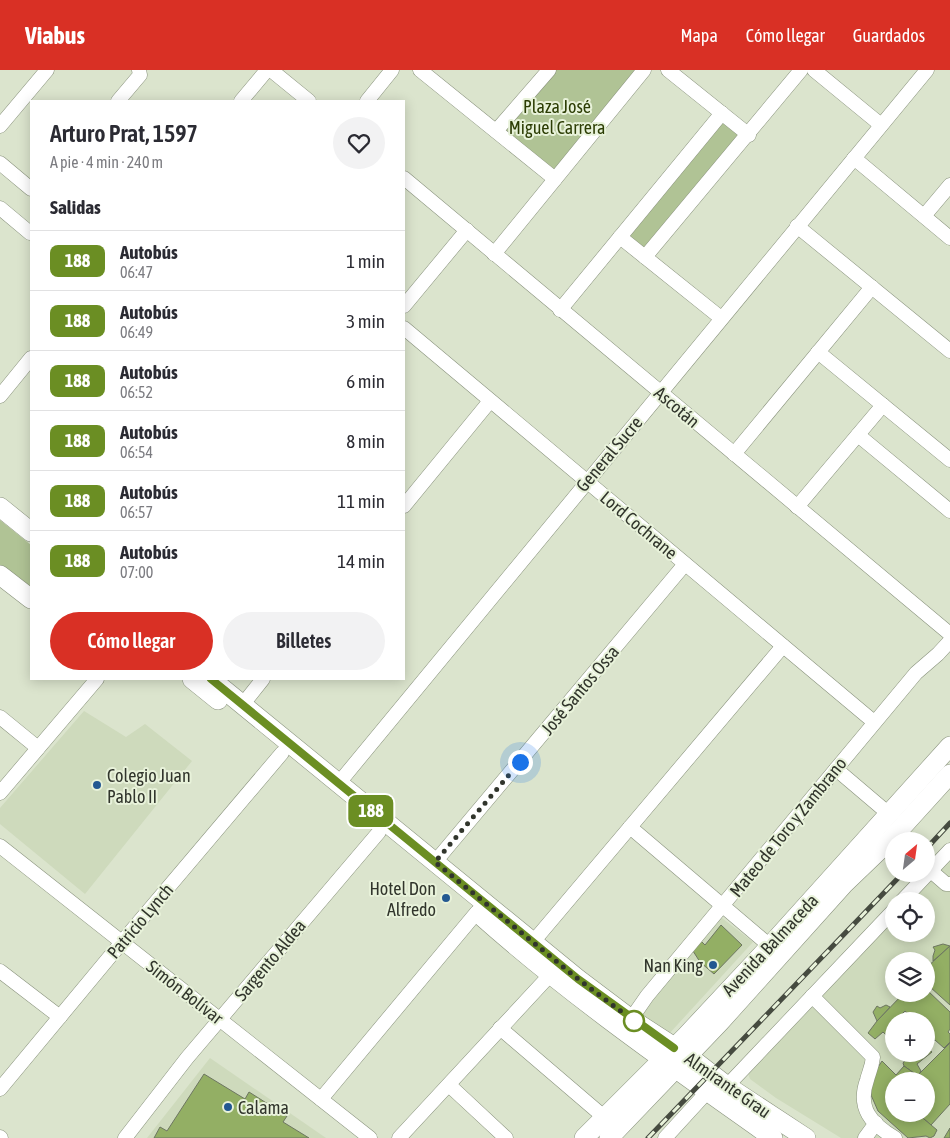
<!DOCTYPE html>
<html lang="es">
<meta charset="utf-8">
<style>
body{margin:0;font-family:"Asap Condensed",sans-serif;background:#f2f2f3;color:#2b2b33;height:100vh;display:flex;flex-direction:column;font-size:19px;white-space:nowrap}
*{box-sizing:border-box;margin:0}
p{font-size:16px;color:#7c7c81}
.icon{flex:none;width:28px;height:28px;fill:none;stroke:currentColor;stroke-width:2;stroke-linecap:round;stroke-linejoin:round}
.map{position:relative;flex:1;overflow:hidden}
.sheet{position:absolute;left:30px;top:30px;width:375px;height:580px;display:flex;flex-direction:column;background:#fff;border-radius:0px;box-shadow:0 2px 12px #0003}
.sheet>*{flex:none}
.badge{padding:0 10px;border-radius:8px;font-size:18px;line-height:32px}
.needle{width:32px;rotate:29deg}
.controls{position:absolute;left:885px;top:762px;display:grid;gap:10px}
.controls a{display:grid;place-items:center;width:50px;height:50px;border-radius:50%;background:#fff;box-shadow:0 2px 12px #0003;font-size:25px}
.you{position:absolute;width:25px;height:25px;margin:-12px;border:4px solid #fff;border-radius:50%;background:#1a73e8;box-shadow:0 0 0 8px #1a73e833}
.map>.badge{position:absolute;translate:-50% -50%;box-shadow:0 0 0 2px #fff}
h2{padding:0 20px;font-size:19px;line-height:45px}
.round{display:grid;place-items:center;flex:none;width:52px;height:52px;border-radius:26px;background:#f2f2f3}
.headline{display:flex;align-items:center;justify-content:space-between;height:85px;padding:0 20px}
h1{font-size:24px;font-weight:600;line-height:38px}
.button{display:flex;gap:10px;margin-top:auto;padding:10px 20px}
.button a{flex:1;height:58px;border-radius:30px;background:#d93025;color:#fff;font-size:20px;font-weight:600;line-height:58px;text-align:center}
.button a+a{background:#f2f2f3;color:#2b2b33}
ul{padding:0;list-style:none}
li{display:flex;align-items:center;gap:15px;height:60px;padding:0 20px;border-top:1px solid #e1e1e2}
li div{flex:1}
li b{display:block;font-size:19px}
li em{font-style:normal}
li .badge{min-width:55px;font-weight:700;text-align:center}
header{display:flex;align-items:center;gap:30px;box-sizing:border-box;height:70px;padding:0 25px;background:#d93025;color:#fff}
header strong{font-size:24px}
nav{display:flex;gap:28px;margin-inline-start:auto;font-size:18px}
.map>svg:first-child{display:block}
.built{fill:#cedabc;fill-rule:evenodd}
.green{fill:#b0c395}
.building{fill:#93af64;stroke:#6d7661}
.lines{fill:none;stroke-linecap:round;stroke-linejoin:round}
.minor-casing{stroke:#89927d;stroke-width:15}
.major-casing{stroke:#89927d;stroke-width:20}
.minor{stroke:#fff;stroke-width:14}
.major{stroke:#fff;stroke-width:19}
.rail-casing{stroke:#464b40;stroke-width:5}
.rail{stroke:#e8f2da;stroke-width:3;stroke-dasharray:9;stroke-linecap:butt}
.line-casing{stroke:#fff;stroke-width:11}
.line{stroke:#6b8e23;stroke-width:8}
.walk{stroke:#31352c;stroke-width:5;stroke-dasharray:0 9}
.poi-dot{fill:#235891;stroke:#e8f2da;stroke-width:2}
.stop-dot{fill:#fff;stroke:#6b8e23;stroke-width:2.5}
.labels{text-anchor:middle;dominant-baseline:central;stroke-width:4;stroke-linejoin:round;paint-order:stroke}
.park-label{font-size:18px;fill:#2c3d04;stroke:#e8f2da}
.street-label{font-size:18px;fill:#31352c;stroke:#e8f2da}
.poi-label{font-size:18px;fill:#31352c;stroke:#e8f2da;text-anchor:start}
</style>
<header>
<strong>Viabus</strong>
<nav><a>Mapa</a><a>Cómo llegar</a><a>Guardados</a></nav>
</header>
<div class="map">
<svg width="950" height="1068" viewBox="0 0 950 1068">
<rect width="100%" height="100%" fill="#dbe4cd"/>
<g class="built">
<polygon points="84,641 126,667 145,654 192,691 85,824 0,754 0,738"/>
<path d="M950 790V1068H841L776 1028 750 1009 748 1003 894 849V864H926V831H910ZM894 891H926V924H894ZM894 951H926V984H894ZM894 1011H926V1044H894Z"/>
<polygon points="718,845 753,872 668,965 640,947"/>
<polygon points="210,988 326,1068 147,1068"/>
</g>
<g class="green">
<polygon points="554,0 636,0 553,102 501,59"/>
<polygon points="723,49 740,63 645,181 625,165"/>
<polygon points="0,450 31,475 31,520 0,495"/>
</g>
<g class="building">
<polygon points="721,855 742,875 714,904 700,892 693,881 701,871 705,875"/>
<polygon points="943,874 950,876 933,891 933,886 935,880 933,877"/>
<polygon points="950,876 950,935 930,917 927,920 950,942 950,959 948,962 950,964 950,972 944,978 935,970 927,978 932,982 917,994 921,1001 918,1006 904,996 903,993 908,987 905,984 926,984 926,968 930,964 926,961 926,951 916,951 905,941 901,945 908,951 894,951 894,973 883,962 875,969 868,963 877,951 903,924 926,924 926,898"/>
<polygon points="886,935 890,937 877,951 873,942 877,936 880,938"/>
<polygon points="950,973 950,1034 931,1055 918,1044 926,1044 926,1011 912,1011"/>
<polygon points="882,991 896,1005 904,996 918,1006 912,1011 894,1011 894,1044 918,1044 937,1060 934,1066 930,1068 926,1066 908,1068 878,1041 871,1025 871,1013 873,1005"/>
<polygon points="204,1004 245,1029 249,1022 287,1046 283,1052 309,1068 154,1068 160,1057 167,1061"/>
<polygon points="950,1058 950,1068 944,1068"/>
</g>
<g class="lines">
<g class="minor-casing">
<g id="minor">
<polyline points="271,0 309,31"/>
<polyline points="420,0 555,109"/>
<polyline points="668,0 749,65"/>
<polyline points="814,0 881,55"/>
<polyline points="118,31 140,5 139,0"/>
<polyline points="241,31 267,0"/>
<polyline points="367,31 392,0"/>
<polyline points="0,56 47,0"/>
<polyline points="496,61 549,0"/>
<polyline points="854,88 950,168"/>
<polyline points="0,93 31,119"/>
<polyline points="404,108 950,564"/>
<polyline points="0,138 30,163"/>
<polyline points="924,146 950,115"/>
<polyline points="797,156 950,281"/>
<polyline points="620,167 721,248"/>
<polyline points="494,184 644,0"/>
<polyline points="645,187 801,0"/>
<polyline points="404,236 467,160"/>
<polyline points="560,240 722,43"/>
<polyline points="404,258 874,652"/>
<polyline points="818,282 950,390"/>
<polyline points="0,326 31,288"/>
<polyline points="858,365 950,441"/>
<polyline points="734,384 872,217"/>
<polyline points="404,436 490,331"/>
<polyline points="797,437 883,335"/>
<polyline points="243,634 263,609"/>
<polyline points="0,647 38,678"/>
<polyline points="836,699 889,744"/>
<polyline points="338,714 927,0"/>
<polyline points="0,723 97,609"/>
<polyline points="630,757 770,876"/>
<polyline points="0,776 370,1068"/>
<polyline points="435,792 685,494"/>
<polyline points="931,801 946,814 950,814"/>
<polyline points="902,831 950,780"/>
<polyline points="533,872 783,576"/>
<polyline points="0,901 60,947"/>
<path d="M812 926 873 987C872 997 869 1002 867 1010 857 1038 871 1054 895 1068"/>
<polyline points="631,949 647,926 916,603 938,584 950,571"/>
<polyline points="500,958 604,1047"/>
<polyline points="449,1015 506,1068"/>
<polyline points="727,1016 894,840"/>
<polyline points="0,1019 122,872 282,683"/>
<polyline points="321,1029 477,842"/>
<polyline points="0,1067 1,1068"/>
<polyline points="125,1068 187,988 379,762"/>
<polyline points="399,1068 550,905"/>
<polyline points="665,1068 708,1021"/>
<polyline points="865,1068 876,1053"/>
</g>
</g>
<g class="major-casing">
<g id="major">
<polyline points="0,437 31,462"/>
<polyline points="0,505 31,529"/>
<polyline points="192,609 218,630"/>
<polyline points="211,609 578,909 631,949 688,986 727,1016 806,1068"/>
<path d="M479 844C571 926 672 996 773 1068"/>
<polyline points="584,1068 686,966 770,876 950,676"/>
<polyline points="609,1068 720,952 844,814 892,768 950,704"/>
</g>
</g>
<use href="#minor" class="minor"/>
<use href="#major" class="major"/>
<g class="rail-casing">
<g id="rail">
<polyline points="926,779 950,753"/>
<polyline points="648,1068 902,804"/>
</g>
</g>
<use href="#rail" class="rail"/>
</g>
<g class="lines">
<g class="line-casing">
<polyline id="line" points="211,609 578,909 674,978"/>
</g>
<use href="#line" class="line"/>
<polyline class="walk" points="520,692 435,792 578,909 634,951"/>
</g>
<g class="poi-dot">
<circle cx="97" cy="715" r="5"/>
<circle cx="446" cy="828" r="5"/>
<circle cx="713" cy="895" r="5"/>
<circle cx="228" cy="1037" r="5"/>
</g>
<circle class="stop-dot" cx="634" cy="951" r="10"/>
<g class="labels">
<g class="park-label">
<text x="557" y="36">Plaza José<tspan x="557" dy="21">Miguel Carrera</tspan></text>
</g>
<g class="street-label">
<text transform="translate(677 337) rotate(40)">Ascotán</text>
<text transform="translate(609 384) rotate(-50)">General Sucre</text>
<text transform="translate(639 455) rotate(40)">Lord Cochrane</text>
<text transform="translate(580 620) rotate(-50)">José Santos Ossa</text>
<text transform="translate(788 757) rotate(-51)">Mateo de Toro y Zambrano</text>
<text transform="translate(140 851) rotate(-50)">Patricio Lynch</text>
<text transform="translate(770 875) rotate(-47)">Avenida Balmaceda</text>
<text transform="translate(270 890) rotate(-50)">Sargento Aldea</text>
<text transform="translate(185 922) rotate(38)">Simón Bolívar</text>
<text transform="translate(728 1015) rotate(35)">Almirante Grau</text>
</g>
<g class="poi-label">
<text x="107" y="705">Colegio Juan<tspan x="107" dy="21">Pablo II</tspan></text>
<text x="436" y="818" text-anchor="end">Hotel Don<tspan x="436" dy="21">Alfredo</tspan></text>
<text x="703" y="895" text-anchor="end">Nan King</text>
<text x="238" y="1037">Calama</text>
</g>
</g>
</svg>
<div class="controls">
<a><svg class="needle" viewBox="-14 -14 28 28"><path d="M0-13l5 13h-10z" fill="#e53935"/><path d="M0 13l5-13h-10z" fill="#7c7c81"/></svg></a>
<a><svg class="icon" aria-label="locate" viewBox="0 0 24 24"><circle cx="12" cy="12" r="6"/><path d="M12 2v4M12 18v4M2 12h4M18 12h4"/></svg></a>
<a><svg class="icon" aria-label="layers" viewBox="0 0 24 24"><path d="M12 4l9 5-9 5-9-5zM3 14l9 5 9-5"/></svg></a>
<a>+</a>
<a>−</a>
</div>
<div class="you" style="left:520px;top:692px"></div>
<b class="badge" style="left:371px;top:741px;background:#6b8e23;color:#fff">188</b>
<section class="sheet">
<div class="headline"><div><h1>Arturo Prat, 1597</h1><p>A pie · 4 min · 240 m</p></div><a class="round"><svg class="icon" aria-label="heart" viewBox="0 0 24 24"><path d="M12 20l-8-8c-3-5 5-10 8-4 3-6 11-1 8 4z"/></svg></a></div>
<h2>Salidas</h2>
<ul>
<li><span class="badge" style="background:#6b8e23;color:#fff">188</span><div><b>Autobús</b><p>06:47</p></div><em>1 min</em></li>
<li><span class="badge" style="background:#6b8e23;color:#fff">188</span><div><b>Autobús</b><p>06:49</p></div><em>3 min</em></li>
<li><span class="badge" style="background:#6b8e23;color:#fff">188</span><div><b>Autobús</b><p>06:52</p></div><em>6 min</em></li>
<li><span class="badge" style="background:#6b8e23;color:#fff">188</span><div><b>Autobús</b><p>06:54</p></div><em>8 min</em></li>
<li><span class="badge" style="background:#6b8e23;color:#fff">188</span><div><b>Autobús</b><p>06:57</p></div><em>11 min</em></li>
<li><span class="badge" style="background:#6b8e23;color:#fff">188</span><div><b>Autobús</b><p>07:00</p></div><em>14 min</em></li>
</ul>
<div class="button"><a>Cómo llegar</a><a>Billetes</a></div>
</section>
</div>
